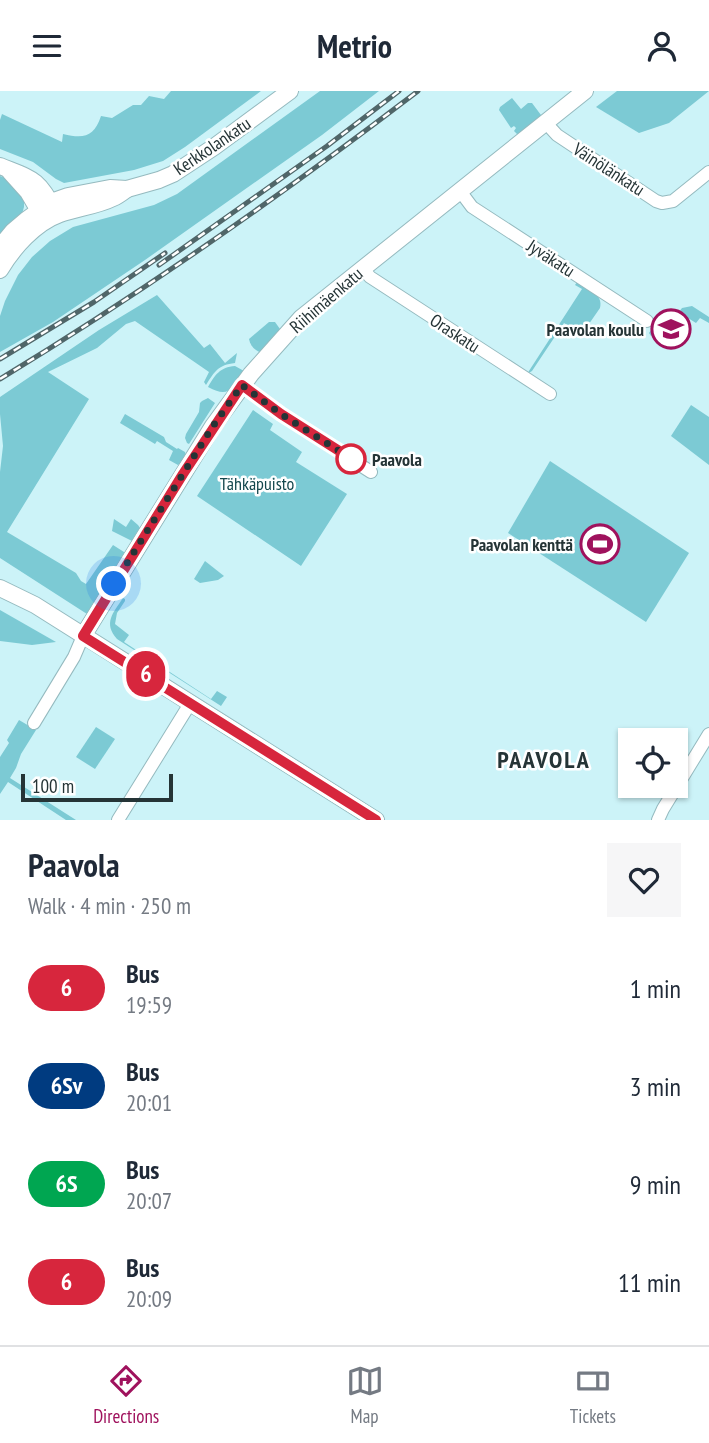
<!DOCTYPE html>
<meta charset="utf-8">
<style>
body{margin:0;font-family:"PT Sans Narrow",sans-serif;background:#f6f6f7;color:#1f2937;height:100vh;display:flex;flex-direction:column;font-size:26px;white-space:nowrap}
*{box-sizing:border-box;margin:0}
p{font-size:23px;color:#747a83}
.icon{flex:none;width:38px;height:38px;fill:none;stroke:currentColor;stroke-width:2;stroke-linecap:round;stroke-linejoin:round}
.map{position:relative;height:729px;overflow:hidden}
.side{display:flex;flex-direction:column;background:#fff;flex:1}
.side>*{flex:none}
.badge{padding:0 14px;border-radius:23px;font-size:24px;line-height:46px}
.buttons{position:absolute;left:618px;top:637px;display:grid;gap:14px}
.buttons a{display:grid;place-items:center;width:70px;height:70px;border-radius:0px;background:#fff;box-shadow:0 2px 5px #0004;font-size:35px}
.scale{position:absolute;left:21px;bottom:18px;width:152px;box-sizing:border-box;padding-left:7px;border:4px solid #253436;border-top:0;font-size:19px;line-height:24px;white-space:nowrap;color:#253436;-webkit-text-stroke:5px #fff;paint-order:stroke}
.you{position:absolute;width:35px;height:35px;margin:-18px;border:5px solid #fff;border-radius:50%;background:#1a73e8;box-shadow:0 0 0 10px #1a73e833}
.map>.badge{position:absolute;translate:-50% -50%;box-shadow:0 0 0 4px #fff}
.round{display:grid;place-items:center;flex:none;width:74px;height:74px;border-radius:0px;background:#f6f6f7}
.headline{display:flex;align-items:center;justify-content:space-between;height:119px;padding:0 28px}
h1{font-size:33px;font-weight:700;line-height:52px}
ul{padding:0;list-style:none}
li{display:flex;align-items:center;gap:21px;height:98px;padding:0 28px}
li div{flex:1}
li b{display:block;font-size:26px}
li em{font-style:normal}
li .badge{min-width:77px;font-weight:700;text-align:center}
header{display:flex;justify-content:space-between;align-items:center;height:91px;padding:0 28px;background:#fff;font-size:32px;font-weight:700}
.menu{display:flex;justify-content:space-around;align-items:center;height:98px;border-top:2px solid #e0e1e3;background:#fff;font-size:19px;color:#747a83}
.menu a{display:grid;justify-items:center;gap:4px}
.menu .current{color:#9f125d}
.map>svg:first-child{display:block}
.green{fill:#7ccad4}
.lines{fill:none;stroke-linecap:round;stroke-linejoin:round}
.street-casing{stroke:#95babf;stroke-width:14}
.secondary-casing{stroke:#95babf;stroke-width:18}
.street{stroke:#fff;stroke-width:12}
.secondary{stroke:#fff;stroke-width:16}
.rail-casing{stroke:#506669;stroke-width:5}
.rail{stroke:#fff;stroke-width:2.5;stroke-dasharray:8;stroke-linecap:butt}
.line-casing{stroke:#fff;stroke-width:16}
.line{stroke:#d7263d;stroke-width:10}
.walk{stroke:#253436;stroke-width:7;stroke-dasharray:0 12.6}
.stop-dot{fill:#fff;stroke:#d7263d;stroke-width:3.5}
.labels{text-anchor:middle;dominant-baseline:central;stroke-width:5;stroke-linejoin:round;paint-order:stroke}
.street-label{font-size:18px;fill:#253436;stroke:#fff}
.poi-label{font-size:18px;font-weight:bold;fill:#253436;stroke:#fff;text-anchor:end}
.stop-label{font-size:18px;font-weight:bold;fill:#253436;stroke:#fff;text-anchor:start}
.park-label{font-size:18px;fill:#14474d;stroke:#fff}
.district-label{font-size:24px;font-weight:bold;letter-spacing:2px;fill:#253436;stroke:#fff}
</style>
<header><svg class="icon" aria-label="menu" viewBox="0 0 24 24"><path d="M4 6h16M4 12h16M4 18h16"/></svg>Metrio<svg class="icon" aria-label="person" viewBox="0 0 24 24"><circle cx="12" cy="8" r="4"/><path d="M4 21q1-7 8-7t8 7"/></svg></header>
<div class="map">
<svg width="709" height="729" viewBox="0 0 709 729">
<rect width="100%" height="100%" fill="#ccf3f8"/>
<g class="green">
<path d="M171 0H261L185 56 163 70 134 79 64 92 56 88 33 71 0 58V29L2 23 62 51 63 43C84 48 94 46 101 25L112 27 133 14H141L149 5 164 8Z"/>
<polygon points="320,0 379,0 322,44 145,169 53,231 0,261 0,225 5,210 18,184 32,166 50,150 73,136 154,114 177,103"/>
<polygon points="617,0 709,0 669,32 639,42 596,16"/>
<polygon points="512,7 521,18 528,12 532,12 541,24 540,27 518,44 514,40 516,37 514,35 511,37 499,19 500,16"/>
<polygon points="0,85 10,89 24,108 24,116 22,123 0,150"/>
<path d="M577 191C587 198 604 203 600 217L582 243 564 232 532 280 527 283 582 198 575 194Z"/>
<path d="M157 204 204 257 210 253 225 272 237 262 235 272C218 274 215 280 206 294L204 291 209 281 135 230 126 233 97 257 48 281 89 308 7 441 76 482 81 490 86 493 113 454 124 461 125 463 87 523 0 467V381L3 355 0 323V306L99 239Z"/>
<path d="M692 215 709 226V232L700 227 696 232 688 227 680 239 676 236 667 241 651 245 649 242 651 239C668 241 673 228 682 217Z"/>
<path d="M269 231H275L280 238 260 261C254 259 250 254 249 248Z"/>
<path d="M235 275 244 280C231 297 230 308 208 296 215 284 220 276 235 275Z"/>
<polygon points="208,307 215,312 189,353 187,352 185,347 186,343 199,321 200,312 202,310"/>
<polygon points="691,314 709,326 709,374 671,345"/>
<polygon points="253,319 273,333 270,339 302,361 296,371 347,403 301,475 197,405"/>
<polygon points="125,323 164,346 166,351 177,358 178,357 185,361 186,365 181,372 178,374 169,369 173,360 157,350 155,353 120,332"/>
<polygon points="550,370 689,462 646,531 508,442"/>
<polygon points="114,428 126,436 131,428 138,434 140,437 132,450 112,440"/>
<polygon points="205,470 224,485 218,489 200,492 194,488"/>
<path d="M123 507 125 508V510L117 522 115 533 129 544 124 551 211 608 217 600 227 606 221 615 117 548C103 532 113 522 123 507Z"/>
<polygon points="0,519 56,551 32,554 0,550"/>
<polygon points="19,629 36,639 21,663 16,677 10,687 76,729 66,729 8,691 0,703 0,666 9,652 7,649"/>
<polygon points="96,636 115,648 95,678 76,666"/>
</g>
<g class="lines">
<g class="street-casing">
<g id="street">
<polyline points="546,32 557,44 656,110 662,112 673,110 709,81"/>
<polyline points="460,100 472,116 647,230"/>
<polyline points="363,178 370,186 550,303"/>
<polyline points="242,294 281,323 371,381"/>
<polyline points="34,632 74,566 83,545"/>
<polyline points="118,729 191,611"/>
<polyline points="658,729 663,718 709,643"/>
</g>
</g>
<g class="secondary-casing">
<g id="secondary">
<path d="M0 75C32 88 38 87 55 120"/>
<polyline points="10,81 28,101 42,125"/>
<polyline points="0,156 13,140 26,129 51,111 68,105 110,97 127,98 159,89 173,83 214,56 290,0"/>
<path d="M0 179C13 157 35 132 60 123 77 117 97 115 113 107 118 105 123 101 127 98"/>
<polyline points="0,497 35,514 376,729"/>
<polyline points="83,545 213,335 251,283 301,227 585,0"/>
</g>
</g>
<use href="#street" class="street"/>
<use href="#secondary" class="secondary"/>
<g class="rail-casing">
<g id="rail">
<polyline points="159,174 327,55 399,0"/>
<polyline points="0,268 94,211 165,162"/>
<path d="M0 288C145 200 283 103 418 0"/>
</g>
</g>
<use href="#rail" class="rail"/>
</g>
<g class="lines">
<g class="line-casing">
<polyline id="line" points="355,370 281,323 242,294 183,383 83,545 376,729"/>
</g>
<use href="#line" class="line"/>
<polyline class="walk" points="114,493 213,335 242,294 281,323 355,370 351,368"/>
</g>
<defs>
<g id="school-ring" transform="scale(2.0125)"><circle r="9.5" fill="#fff" stroke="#9f125d" stroke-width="1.5"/><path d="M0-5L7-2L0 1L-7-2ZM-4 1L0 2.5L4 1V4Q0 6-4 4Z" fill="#9f125d"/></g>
<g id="stadium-ring" transform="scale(2.0125)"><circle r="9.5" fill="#fff" stroke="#9f125d" stroke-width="1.5"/><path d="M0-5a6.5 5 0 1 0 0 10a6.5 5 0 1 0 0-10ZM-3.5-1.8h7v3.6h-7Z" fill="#9f125d"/></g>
</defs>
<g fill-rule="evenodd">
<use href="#school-ring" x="671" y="238"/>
<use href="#stadium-ring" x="600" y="453"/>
</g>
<circle class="stop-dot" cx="351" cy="368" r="14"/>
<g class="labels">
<g class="street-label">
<text transform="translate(212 55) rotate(-34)">Kerkkolankatu</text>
<text transform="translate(609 78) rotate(33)">Väinölänkatu</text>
<text transform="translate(551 167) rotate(33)">Jyväkatu</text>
<text transform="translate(326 209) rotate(-41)">Riihimäenkatu</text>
<text transform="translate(455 242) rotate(33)">Oraskatu</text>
</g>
<g class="poi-label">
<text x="644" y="238">Paavolan koulu</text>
<text x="573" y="453">Paavolan kenttä</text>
</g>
<g class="stop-label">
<text x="372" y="368">Paavola</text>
</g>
<g class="park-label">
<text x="257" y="392">Tähkäpuisto</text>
</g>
<g class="district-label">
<text x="544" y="668">PAAVOLA</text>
</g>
</g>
</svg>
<div class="buttons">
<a><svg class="icon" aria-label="locate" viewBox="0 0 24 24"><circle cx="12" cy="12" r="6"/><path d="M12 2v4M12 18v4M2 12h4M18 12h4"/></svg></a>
</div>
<div class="scale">100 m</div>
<div class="you" style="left:114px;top:493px"></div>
<b class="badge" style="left:146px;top:583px;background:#d7263d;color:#fff">6</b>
</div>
<section class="side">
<div class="headline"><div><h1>Paavola</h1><p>Walk · 4 min · 250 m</p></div><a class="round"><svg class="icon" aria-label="heart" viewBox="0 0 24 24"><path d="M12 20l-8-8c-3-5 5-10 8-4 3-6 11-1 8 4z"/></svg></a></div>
<ul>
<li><span class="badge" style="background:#d7263d;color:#fff">6</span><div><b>Bus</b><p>19:59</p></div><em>1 min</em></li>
<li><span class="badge" style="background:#003b80;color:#fff">6Sv</span><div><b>Bus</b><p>20:01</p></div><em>3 min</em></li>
<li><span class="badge" style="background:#00a651;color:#fff">6S</span><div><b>Bus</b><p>20:07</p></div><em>9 min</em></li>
<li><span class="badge" style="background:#d7263d;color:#fff">6</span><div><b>Bus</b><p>20:09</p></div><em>11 min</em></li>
</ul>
</section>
<nav class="menu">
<a class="current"><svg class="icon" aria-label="directions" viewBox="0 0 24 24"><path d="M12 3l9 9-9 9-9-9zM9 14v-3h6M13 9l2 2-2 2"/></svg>Directions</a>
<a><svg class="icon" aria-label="map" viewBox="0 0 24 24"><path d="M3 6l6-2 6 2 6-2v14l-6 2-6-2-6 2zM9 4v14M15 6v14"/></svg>Map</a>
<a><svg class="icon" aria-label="tickets" viewBox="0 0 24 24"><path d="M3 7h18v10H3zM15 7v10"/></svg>Tickets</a>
</nav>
